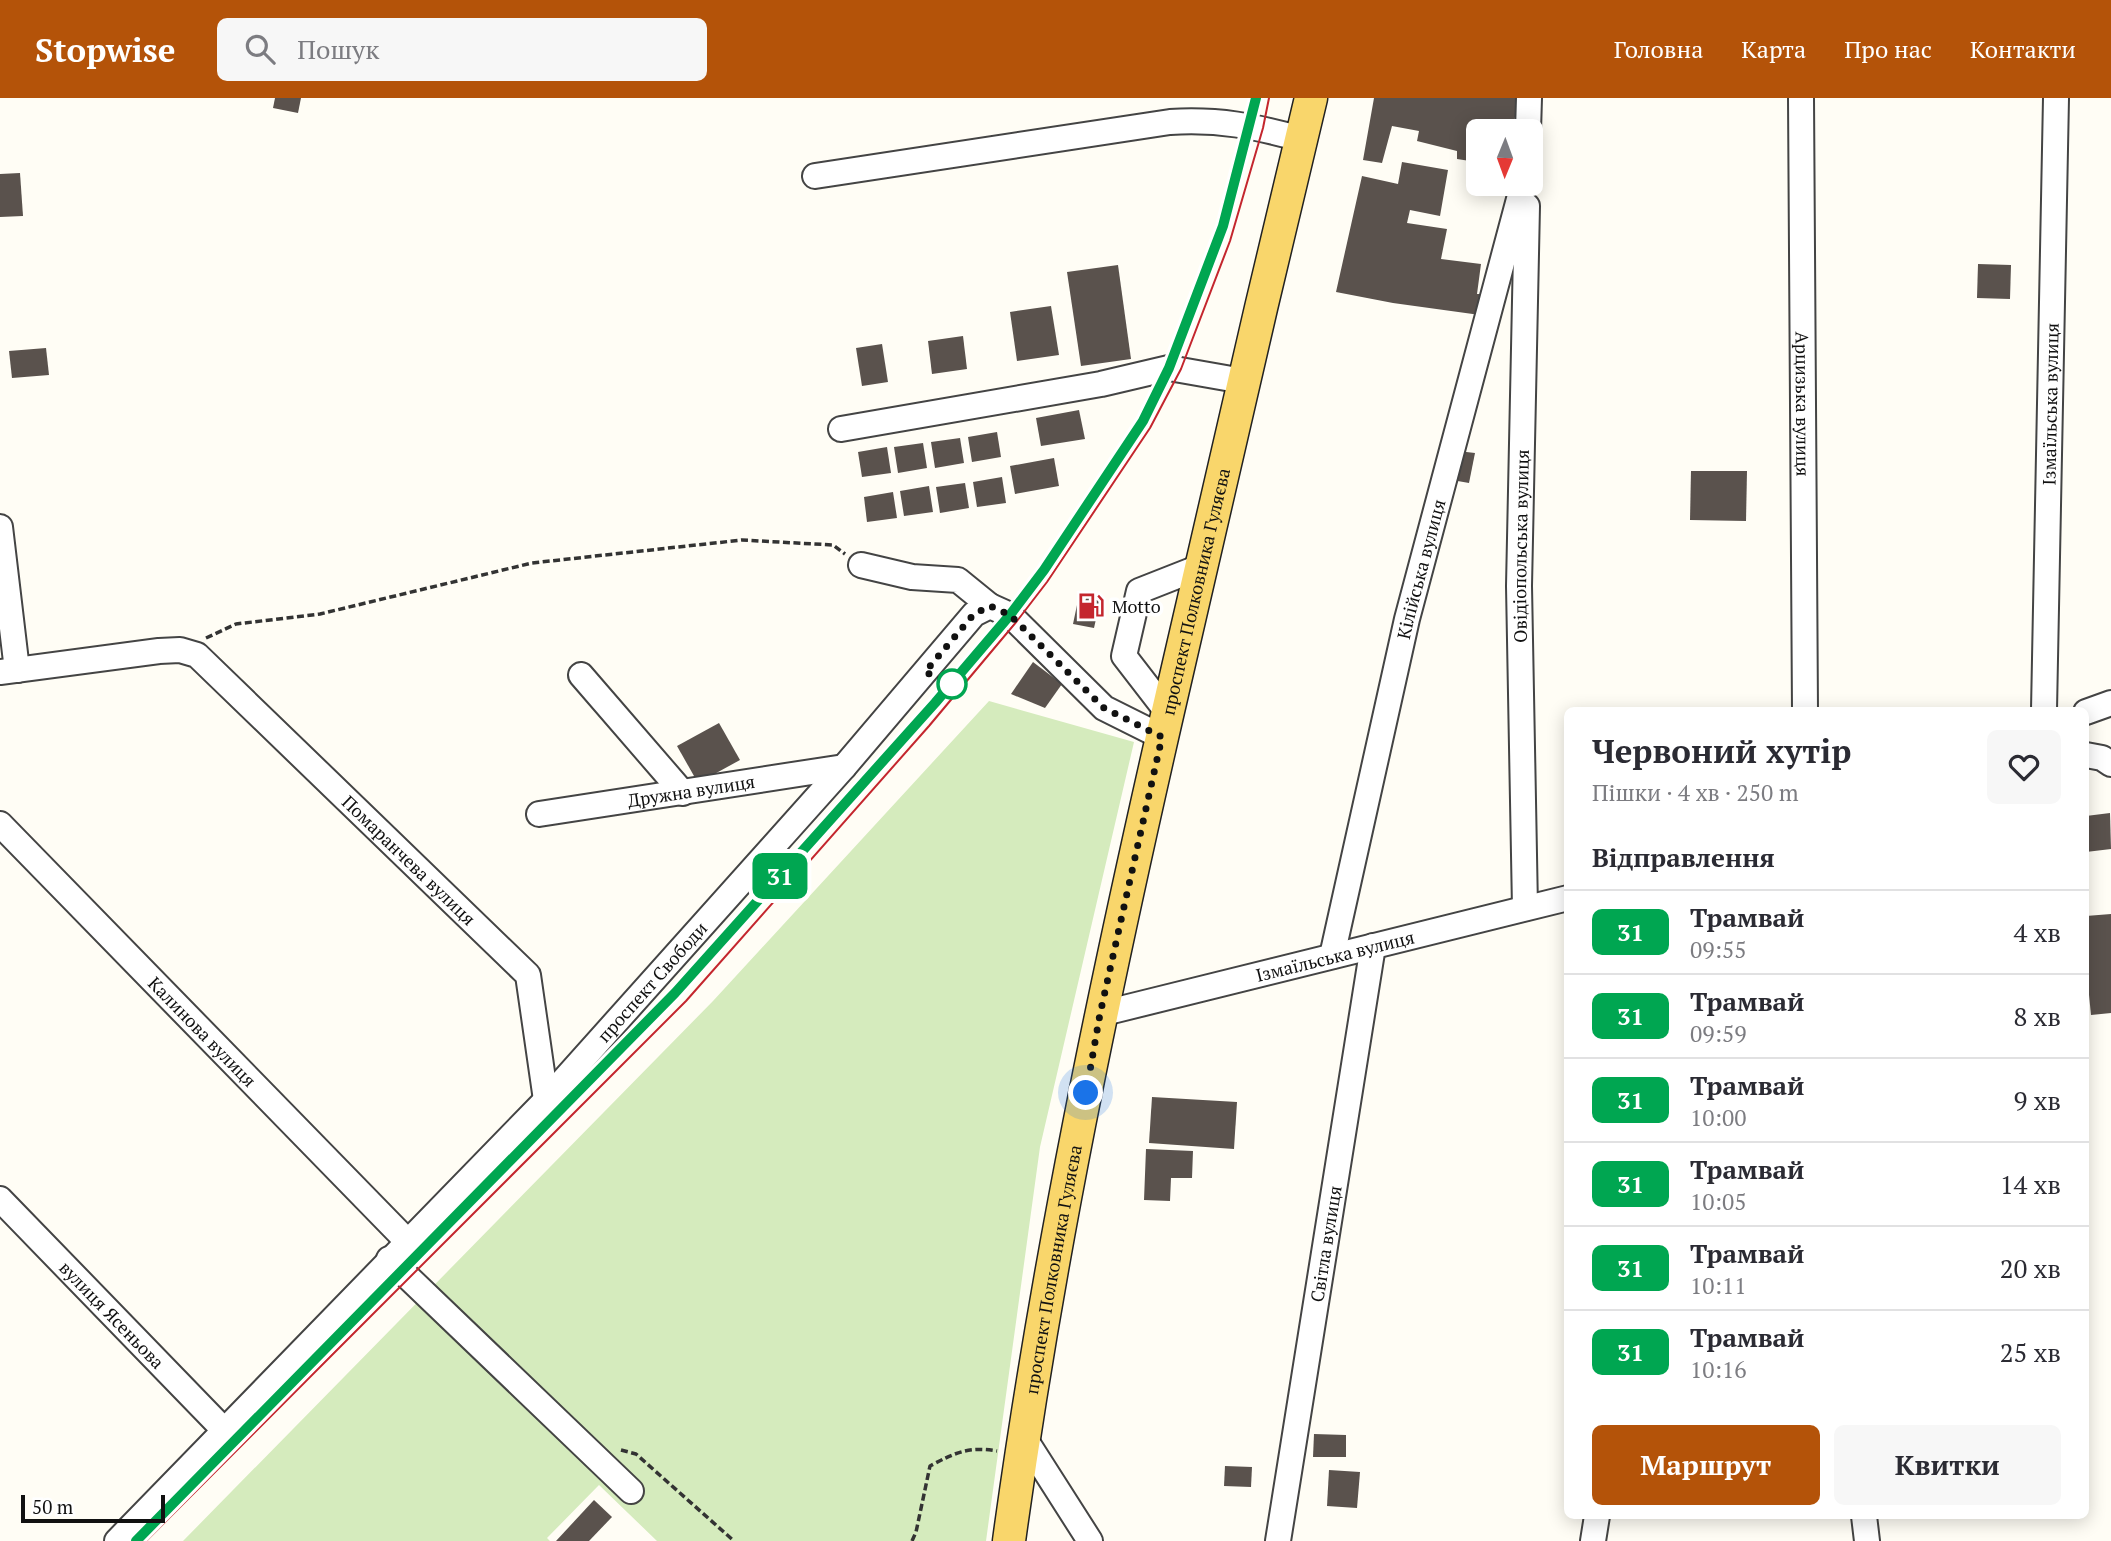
<!DOCTYPE html>
<html lang="uk">
<meta charset="utf-8">
<style>
body{margin:0;font-family:"PT Serif",serif;background:#f7f7f7;color:#2b2b33;height:100vh;display:flex;flex-direction:column;font-size:26px;white-space:nowrap}
*{box-sizing:border-box;margin:0}
p{font-size:23px;color:#7c7c81}
.icon{flex:none;width:38px;height:38px;fill:none;stroke:currentColor;stroke-width:2;stroke-linecap:round;stroke-linejoin:round}
.map{position:relative;flex:1;overflow:hidden}
.side{position:absolute;left:1564px;top:609px;width:525px;height:812px;display:flex;flex-direction:column;background:#fff;border-radius:10px;box-shadow:0 4px 18px #0003}
.side>*{flex:none}
.badge{padding:0 14px;border-radius:10px;font-size:24px;line-height:46px}
.needle{width:46px;rotate:181deg}
.controls{position:absolute;left:1466px;top:21px;display:grid;gap:14px}
.controls a{display:grid;place-items:center;width:77px;height:77px;border-radius:10px;background:#fff;box-shadow:0 4px 18px #0003;font-size:35px}
.scale{position:absolute;left:21px;bottom:18px;width:144px;box-sizing:border-box;padding-left:7px;border:4px solid #111;border-top:0;font-size:19px;line-height:24px;white-space:nowrap;color:#111;-webkit-text-stroke:5px #fff;paint-order:stroke}
.you{position:absolute;width:35px;height:35px;margin:-18px;border:5px solid #fff;border-radius:50%;background:#1a73e8;box-shadow:0 0 0 10px #1a73e833}
.map>.badge{position:absolute;translate:-50% -50%;box-shadow:0 0 0 4px #fff}
h2{padding:0 28px;font-size:26px;line-height:63px}
.round{display:grid;place-items:center;flex:none;width:74px;height:74px;border-radius:10px;background:#f7f7f7}
.headline{display:flex;align-items:center;justify-content:space-between;height:119px;padding:0 28px}
h1{font-size:33px;font-weight:600;line-height:52px}
.cta{display:flex;gap:14px;margin-top:auto;padding:14px 28px}
.cta a{flex:1;height:80px;border-radius:10px;background:#b45309;color:#fff;font-size:28px;font-weight:600;line-height:80px;text-align:center}
.cta a+a{background:#f7f7f7;color:#2b2b33}
ul{padding:0;list-style:none}
li{display:flex;align-items:center;gap:21px;height:84px;padding:0 28px;border-top:2px solid #e1e1e2}
li div{flex:1}
li b{display:block;font-size:26px}
li em{font-style:normal}
li .badge{min-width:77px;font-weight:700;text-align:center}
header{display:flex;align-items:center;gap:42px;box-sizing:border-box;height:98px;padding:0 35px;background:#b45309;color:#fff}
header strong{font-size:33px}
nav{display:flex;gap:38px;margin-inline-start:auto;font-size:24px}
.search{width:490px;height:63px;background:#f7f7f7;display:flex;align-items:center;gap:18px;box-sizing:border-box;padding:0 24px;border-radius:10px;color:#7c7c81;font-size:26px}
.map>svg:first-child{display:block}
.grass{fill:#d5ebbd}
.building{fill:#5a524d}
.lines{fill:none;stroke-linecap:round;stroke-linejoin:round}
.minor-casing{stroke:#444;stroke-width:28}
.major-casing{stroke:#222;stroke-width:35}
.path{stroke:#333;stroke-width:3.5;stroke-dasharray:7 3.5;stroke-linecap:butt}
.minor{stroke:#fff;stroke-width:24}
.major{stroke:#f9d66b;stroke-width:32}
.tram{stroke:#c4262e;stroke-width:2}
.line-casing{stroke:#fff;stroke-width:16}
.line{stroke:#00a651;stroke-width:10}
.walk{stroke:#111;stroke-width:7;stroke-dasharray:0 12.6}
.stop-dot{fill:#fff;stroke:#00a651;stroke-width:3.5}
.labels{text-anchor:middle;dominant-baseline:central;stroke-width:7;stroke-linejoin:round;paint-order:stroke}
.street-label{font-size:18px;fill:#111;stroke:#fff}
.poi-label{font-size:18px;fill:#111;stroke:#fff;text-anchor:start}
</style>
<header>
<strong>Stopwise</strong>
<div class="search"><svg class="icon" aria-label="search" viewBox="0 0 24 24"><circle cx="10" cy="10" r="6"/><path d="M15 15l6 6"/></svg>Пошук</div>
<nav><a>Головна</a><a>Карта</a><a>Про нас</a><a>Контакти</a></nav>
</header>
<div class="map">
<svg width="2111" height="1443" viewBox="0 0 2111 1443">
<rect width="100%" height="100%" fill="#fffdf5"/>
<polygon class="grass" points="989,603 1134,644 1040,1049 986,1443 657,1443 599,1387 547,1440 550,1443 183,1443 713,903"/>
<g class="building">
<polygon points="275,0 301,0 298,15 273,10"/>
<polygon points="1374,0 1519,0 1512,33 1479,33 1479,57 1470,63 1457,61 1457,53 1417,43 1419,33 1392,28 1382,65 1363,62"/>
<polygon points="1402,64 1448,72 1440,118 1410,112 1407,125 1447,131 1441,161 1481,166 1477,196 1482,196 1480,217 1393,205 1336,194 1362,78 1398,86"/>
<polygon points="20,75 23,118 0,119 0,76"/>
<polygon points="1978,166 2011,167 2010,201 1977,200"/>
<polygon points="1118,167 1131,261 1081,268 1067,174"/>
<polygon points="1051,208 1059,257 1017,263 1010,214"/>
<polygon points="963,238 967,271 932,276 928,243"/>
<polygon points="882,246 888,284 862,288 856,250"/>
<polygon points="46,250 49,277 12,280 9,253"/>
<polygon points="1079,312 1085,341 1041,348 1036,320"/>
<polygon points="997,334 1001,359 972,364 968,339"/>
<polygon points="960,340 964,365 935,370 931,344"/>
<polygon points="923,345 927,370 898,375 894,349"/>
<polygon points="887,349 891,375 862,379 858,354"/>
<polygon points="1458,353 1475,355 1469,385 1452,382"/>
<polygon points="1054,360 1059,388 1015,396 1010,368"/>
<polygon points="1691,373 1747,373 1746,423 1690,422"/>
<polygon points="1002,379 1006,405 977,409 973,384"/>
<polygon points="965,385 969,410 940,415 936,389"/>
<polygon points="929,388 933,414 904,418 900,393"/>
<polygon points="893,394 897,420 867,424 864,399"/>
<polygon points="1087,496 1101,499 1094,530 1073,526 1077,507 1084,509"/>
<polygon points="1033,564 1062,586 1045,610 1011,596"/>
<polygon points="719,625 740,662 698,685 677,648"/>
<polygon points="2110,715 2111,751 2086,754 2086,718"/>
<polygon points="2111,816 2111,915 2091,917 2086,867 2086,818"/>
<polygon points="1152,999 1237,1004 1234,1051 1149,1045"/>
<polygon points="1146,1051 1193,1053 1192,1080 1171,1080 1170,1103 1144,1102"/>
<polygon points="1314,1336 1346,1337 1346,1359 1313,1359"/>
<polygon points="1225,1368 1252,1369 1251,1389 1224,1388"/>
<polygon points="1329,1372 1360,1374 1357,1410 1327,1408"/>
<polygon points="594,1402 612,1419 589,1443 556,1443"/>
</g>
<g class="lines">
<g class="minor-casing">
<g id="minor">
<path id="s1" d="M1801 0 1805 612"/>
<polyline points="1528,33 1529,0"/>
<path d="M815 78 1170 24C1219 21 1254 28 1301 41"/>
<polyline points="841,331 1101,286 1169,270 1243,283"/>
<polyline points="0,429 17,572"/>
<polyline points="861,467 912,479 958,482 990,508"/>
<path id="s2" d="M0 574 159 553 180 552 197 557 528 877 546 1002"/>
<polyline points="581,577 683,695"/>
<path id="s3" d="M2044 612 2056 0"/>
<polyline points="2086,614 2111,605"/>
<polyline points="1168,615 1124,558 1139,493 1200,469"/>
<polyline points="2086,657 2102,660 2111,666"/>
<path id="s4" d="M539 716 844 669"/>
<path id="s5" d="M0 726 407 1143"/>
<path id="s6" d="M1525 810 1519 488 1527 108"/>
<path id="s7" d="M1332 858 1407 521 1523 86"/>
<path id="s8" d="M1100 916 1568 800"/>
<path id="s9" d="M0 1101 225 1333"/>
<polyline points="389,1161 631,1393"/>
<polyline points="1023,1338 1090,1443"/>
<polyline points="1864,1418 1867,1443"/>
<path id="s10" d="M117 1443 546 1002 844 669 974 516 990 508 1010 517 1104 610 1162 639"/>
<path id="s11" d="M1278 1443 1373 848"/>
<polyline points="1593,1443 1597,1418"/>
</g>
</g>
<g class="major-casing">
<g id="major">
<path id="s12" d="M1009 1443C1047 1164 1105 888 1168 613 1214 409 1262 204 1311 0"/>
</g>
</g>
<g class="path">
<polyline points="206,540 236,526 320,516 532,465 742,442 833,447 845,456"/>
<polyline points="621,1352 636,1356 734,1443"/>
<path d="M912 1443 916 1434 930 1368C954 1355 969 1348 997 1353"/>
</g>
<use href="#minor" class="minor"/>
<use href="#major" class="major"/>
<g class="tram">
<path d="M1157 294C1173 262 1185 229 1197 195 1221 131 1243 67 1256 0"/>
<polyline points="404,1170 675,895 935,605 981,551"/>
<polyline points="146,1443 686,903 929,628 1017,523 1047,484 1150,330 1181,271 1230,143 1263,30 1269,0"/>
</g>
</g>
<g class="lines">
<g class="line-casing">
<polyline id="line" points="136,1443 675,895 935,605 1010,517 1044,472 1143,323 1169,270 1223,128 1256,0"/>
</g>
<use href="#line" class="line"/>
<polyline class="walk" points="952,586 925,574 974,516 990,508 1010,517 1104,610 1162,639 1100,916 1086,995"/>
</g>
<defs>
<g id="fuel-bare" transform="scale(2.1)"><path d="M-5.5-6h7V0h2V4h1.3V-2.5L3-4.5l.8-.8L6-3V5H2.5V1h-1V6h-7ZM-4.2-4.7v3.2H.2V-4.7Z" fill="#c4262e" stroke="#fff" stroke-width="2.5" paint-order="stroke"/></g>
</defs>
<g fill-rule="evenodd">
<use href="#fuel-bare" x="1091" y="508"/>
</g>
<circle class="stop-dot" cx="952" cy="586" r="14"/>
<g class="labels">
<g class="street-label">
<text stroke="none"><textPath href="#s1" startOffset="306">Арцизька вулиця</textPath></text>
<text stroke="none"><textPath href="#s3" startOffset="306">Ізмаїльська вулиця</textPath></text>
<text stroke="none"><textPath href="#s6" startOffset="362">Овідіопольська вулиця</textPath></text>
<text stroke="none"><textPath href="#s7" startOffset="397">Кілійська вулиця</textPath></text>
<text stroke="none"><textPath href="#s12" startOffset="968">проспект Полковника Гуляєва</textPath></text>
<text stroke="none"><textPath href="#s4" startOffset="154">Дружна вулиця</textPath></text>
<text stroke="none"><textPath href="#s2" startOffset="494">Помаранчева вулиця</textPath></text>
<text stroke="none"><textPath href="#s8" startOffset="242">Ізмаїльська вулиця</textPath></text>
<text stroke="none"><textPath href="#s10" startOffset="774">проспект Свободи</textPath></text>
<text stroke="none"><textPath href="#s5" startOffset="290">Калинова вулиця</textPath></text>
<text stroke="none"><textPath href="#s11" startOffset="301">Світла вулиця</textPath></text>
<text stroke="none"><textPath href="#s12" startOffset="275">проспект Полковника Гуляєва</textPath></text>
<text stroke="none"><textPath href="#s9" startOffset="161">вулиця Ясеньова</textPath></text>
</g>
<g class="poi-label">
<text x="1112" y="508">Motto</text>
</g>
</g>
</svg>
<div class="controls">
<a><svg class="needle" viewBox="-14 -14 28 28"><path d="M0-13l5 13h-10z" fill="#e53935"/><path d="M0 13l5-13h-10z" fill="#7c7c81"/></svg></a>
</div>
<div class="scale">50 m</div>
<div class="you" style="left:1086px;top:995px"></div>
<b class="badge" style="left:780px;top:778px;background:#00a651;color:#fff">31</b>
<section class="side">
<div class="headline"><div><h1>Червоний хутір</h1><p>Пішки · 4 хв · 250 m</p></div><a class="round"><svg class="icon" aria-label="heart" viewBox="0 0 24 24"><path d="M12 20l-8-8c-3-5 5-10 8-4 3-6 11-1 8 4z"/></svg></a></div>
<h2>Відправлення</h2>
<ul>
<li><span class="badge" style="background:#00a651;color:#fff">31</span><div><b>Трамвай</b><p>09:55</p></div><em>4 хв</em></li>
<li><span class="badge" style="background:#00a651;color:#fff">31</span><div><b>Трамвай</b><p>09:59</p></div><em>8 хв</em></li>
<li><span class="badge" style="background:#00a651;color:#fff">31</span><div><b>Трамвай</b><p>10:00</p></div><em>9 хв</em></li>
<li><span class="badge" style="background:#00a651;color:#fff">31</span><div><b>Трамвай</b><p>10:05</p></div><em>14 хв</em></li>
<li><span class="badge" style="background:#00a651;color:#fff">31</span><div><b>Трамвай</b><p>10:11</p></div><em>20 хв</em></li>
<li><span class="badge" style="background:#00a651;color:#fff">31</span><div><b>Трамвай</b><p>10:16</p></div><em>25 хв</em></li>
</ul>
<div class="cta"><a>Маршрут</a><a>Квитки</a></div>
</section>
</div>
